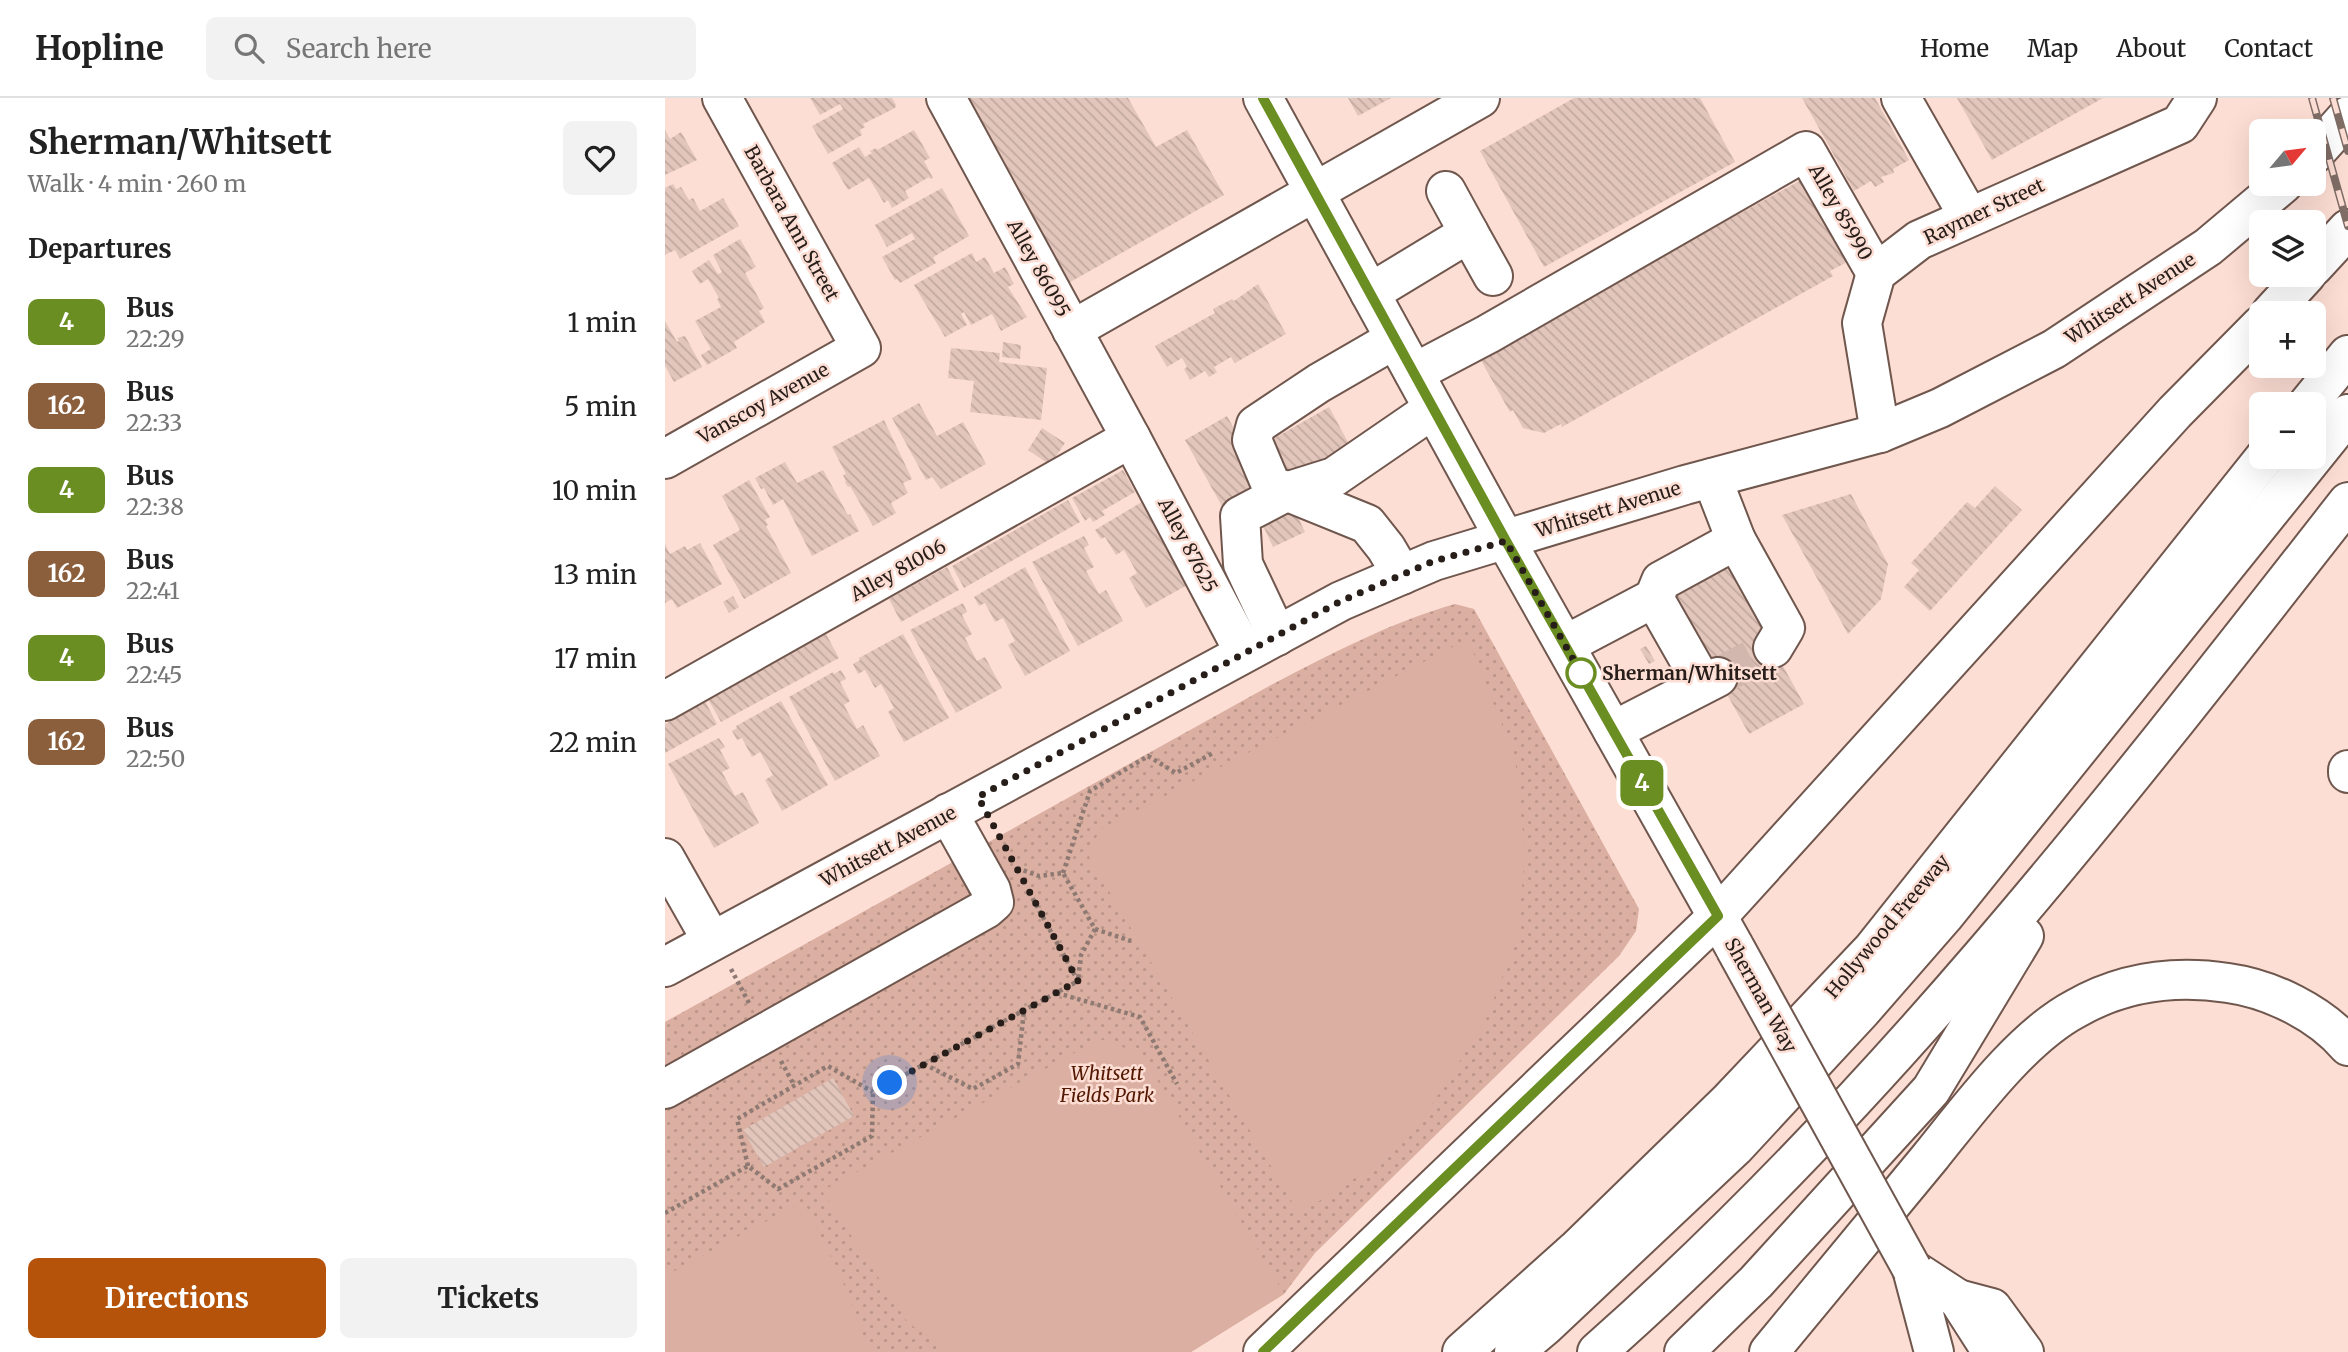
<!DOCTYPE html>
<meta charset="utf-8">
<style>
body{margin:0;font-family:Merriweather,serif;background:#f2f2f2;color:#222;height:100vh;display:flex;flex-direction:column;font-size:26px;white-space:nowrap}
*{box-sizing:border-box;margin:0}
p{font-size:23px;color:#767676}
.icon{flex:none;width:38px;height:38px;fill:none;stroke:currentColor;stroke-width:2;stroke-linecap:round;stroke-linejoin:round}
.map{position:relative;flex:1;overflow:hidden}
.sheet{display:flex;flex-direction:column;background:#fff;width:665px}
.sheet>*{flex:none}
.badge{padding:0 14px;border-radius:10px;font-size:24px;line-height:46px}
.needle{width:46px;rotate:61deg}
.controls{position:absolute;left:1584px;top:21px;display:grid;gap:14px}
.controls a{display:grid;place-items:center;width:77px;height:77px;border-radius:10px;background:#fff;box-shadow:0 7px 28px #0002;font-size:35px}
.you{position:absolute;width:35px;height:35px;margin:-18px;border:5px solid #fff;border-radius:50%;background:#1a73e8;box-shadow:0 0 0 10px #1a73e833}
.map>.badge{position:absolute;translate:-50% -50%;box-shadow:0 0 0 4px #fff}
h2{padding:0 28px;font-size:26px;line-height:63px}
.round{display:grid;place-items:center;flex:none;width:74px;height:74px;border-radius:10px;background:#f2f2f2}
.head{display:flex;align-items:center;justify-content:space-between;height:119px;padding:0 28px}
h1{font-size:33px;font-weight:700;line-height:52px}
.cta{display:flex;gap:14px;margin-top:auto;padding:14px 28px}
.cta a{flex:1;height:80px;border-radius:10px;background:#b45309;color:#fff;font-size:28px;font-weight:700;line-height:80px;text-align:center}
.cta a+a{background:#f2f2f2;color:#222}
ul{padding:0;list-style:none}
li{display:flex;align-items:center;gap:21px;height:84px;padding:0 28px}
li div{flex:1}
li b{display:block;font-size:26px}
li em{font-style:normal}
li .badge{min-width:77px;font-weight:700;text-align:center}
header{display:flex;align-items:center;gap:42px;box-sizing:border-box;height:98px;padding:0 35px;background:#fff;border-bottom:2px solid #e0e0e0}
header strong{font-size:33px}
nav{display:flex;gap:38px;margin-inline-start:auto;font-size:24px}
.search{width:490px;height:63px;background:#f2f2f2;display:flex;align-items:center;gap:18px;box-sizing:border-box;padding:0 24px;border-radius:10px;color:#767676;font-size:26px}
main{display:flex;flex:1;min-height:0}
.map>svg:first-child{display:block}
.grass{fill:url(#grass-dots)}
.pitch{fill:#dbafa1}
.building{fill:url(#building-back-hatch)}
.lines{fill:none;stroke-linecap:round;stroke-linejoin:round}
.minor-tunnel{stroke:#d2b7af;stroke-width:38;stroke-dasharray:38 19;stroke-linecap:butt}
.minor-casing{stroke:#70574e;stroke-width:42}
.major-casing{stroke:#70574e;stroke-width:42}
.highway-casing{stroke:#70574e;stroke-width:42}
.path{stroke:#8e7a73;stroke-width:4.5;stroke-dasharray:3.5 3.5;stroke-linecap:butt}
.minor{stroke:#fff;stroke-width:38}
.major{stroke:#fff;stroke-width:38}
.highway{stroke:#fff;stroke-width:38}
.rail-casing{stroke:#7f6d66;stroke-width:8}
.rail{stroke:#fdded4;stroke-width:5;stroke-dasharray:16;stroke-linecap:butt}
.major-bridge-casing{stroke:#70574e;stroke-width:42;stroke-linecap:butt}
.major-bridge{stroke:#fff;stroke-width:38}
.line-casing{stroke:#fff;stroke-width:16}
.line{stroke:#6b8e23;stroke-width:10}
.walk{stroke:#271d19;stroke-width:7;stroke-dasharray:0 12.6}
.stop-dot{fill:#fff;stroke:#6b8e23;stroke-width:3.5}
.labels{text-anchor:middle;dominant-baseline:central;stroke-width:5;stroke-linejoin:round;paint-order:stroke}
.street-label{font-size:19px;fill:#271d19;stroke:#fdded4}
.stop-label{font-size:19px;font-weight:bold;fill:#271d19;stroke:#fdded4;text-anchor:start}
.park-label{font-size:19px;font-style:italic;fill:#531802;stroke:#fdded4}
</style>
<header>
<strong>Hopline</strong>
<div class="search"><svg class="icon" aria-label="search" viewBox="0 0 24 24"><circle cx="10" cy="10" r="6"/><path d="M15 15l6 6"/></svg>Search here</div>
<nav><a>Home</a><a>Map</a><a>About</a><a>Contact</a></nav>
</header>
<main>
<section class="sheet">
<div class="head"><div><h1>Sherman/Whitsett</h1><p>Walk · 4 min · 260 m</p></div><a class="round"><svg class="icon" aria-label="heart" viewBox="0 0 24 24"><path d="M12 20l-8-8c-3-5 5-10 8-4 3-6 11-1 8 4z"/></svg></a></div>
<h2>Departures</h2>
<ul>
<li><span class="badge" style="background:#6b8e23;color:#fff">4</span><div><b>Bus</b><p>22:29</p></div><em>1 min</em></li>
<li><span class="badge" style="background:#8b5e3c;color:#fff">162</span><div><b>Bus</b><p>22:33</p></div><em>5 min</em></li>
<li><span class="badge" style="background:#6b8e23;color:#fff">4</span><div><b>Bus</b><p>22:38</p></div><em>10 min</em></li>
<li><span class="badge" style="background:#8b5e3c;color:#fff">162</span><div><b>Bus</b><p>22:41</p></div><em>13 min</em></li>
<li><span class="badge" style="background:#6b8e23;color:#fff">4</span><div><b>Bus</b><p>22:45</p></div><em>17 min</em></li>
<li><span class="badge" style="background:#8b5e3c;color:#fff">162</span><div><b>Bus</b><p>22:50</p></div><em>22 min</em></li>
</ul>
<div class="cta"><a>Directions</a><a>Tickets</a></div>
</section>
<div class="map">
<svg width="1683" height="1254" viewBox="0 0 1683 1254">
<defs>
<pattern id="grass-dots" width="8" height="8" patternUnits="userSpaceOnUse" patternTransform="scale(1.75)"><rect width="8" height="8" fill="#dbafa1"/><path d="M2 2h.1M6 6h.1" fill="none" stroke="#bc968a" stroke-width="1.8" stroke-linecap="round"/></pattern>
<pattern id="building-back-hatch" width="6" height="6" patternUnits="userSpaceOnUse" patternTransform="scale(1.75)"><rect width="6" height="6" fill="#e2c5bb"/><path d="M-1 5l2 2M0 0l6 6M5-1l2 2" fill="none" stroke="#c2a9a0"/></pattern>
</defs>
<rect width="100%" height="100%" fill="#fdded4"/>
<path class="grass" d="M790 506 809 511 974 811 971 833 954 858 650 1155 619 1196 526 1254H0V924L606 587C666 556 726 524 790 506Z"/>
<g class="pitch">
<polygon points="803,541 850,659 860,754 853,838 820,924 755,1025 706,1070 634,1116 424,759 434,732"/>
<polygon points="435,941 477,956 619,1196 526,1254 286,1254 243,1225 157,1093"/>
<polygon points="139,1103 180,1189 204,1254 0,1254 0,1178"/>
</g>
<g class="building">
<polygon points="145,0 227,0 231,7 230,10 198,26 200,29 195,32 197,37 163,56 147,28 178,11 175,6 155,17"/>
<polygon points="294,0 463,0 491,49 522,32 559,97 400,187"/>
<polygon points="683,0 726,0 693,18"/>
<polygon points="909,0 1035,0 1070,64 879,169 815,53"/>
<polygon points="1137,0 1210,0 1244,62 1228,71 1229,75 1216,79 1219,84 1210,89 1206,83 1189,93"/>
<polygon points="1292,0 1438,0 1327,62"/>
<polygon points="0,32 5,41 16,34 32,62 0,77"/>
<polygon points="249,32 265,60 259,63 268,80 265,81 264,79 240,93 244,100 227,110 223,102 219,105 204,80 183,92 167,65 194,49 200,59 207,55 205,53 211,50 212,52"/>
<polygon points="1136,82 1182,164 1165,173 1168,178 897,329 896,326 879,335 858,330 848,312 845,314 814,259"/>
<polygon points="8,86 11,91 16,89 24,102 28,100 35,113 58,100 74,128 15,161 10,152 0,157 0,90"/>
<polygon points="277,90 304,138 270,158 268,160 271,165 235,185 232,181 230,182 217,159 250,141 247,135 222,149 210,127"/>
<polygon points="75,141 91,169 80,175 99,210 94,213 100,224 69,244 72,250 42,267 36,257 46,251 30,223 56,209 52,201 54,200 43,181 35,186 27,173 44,162 53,176 57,174 48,157"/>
<polygon points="307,155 311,164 320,159 329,175 340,169 349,186 343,189 362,219 336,233 327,216 306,227 299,214 296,216 302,227 280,239 249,187"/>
<polygon points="593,186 621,236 570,265 566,259 549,269 552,274 544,279 540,273 525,282 519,271 522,269 517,260 502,269 490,248 550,215 548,211 567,201 569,203"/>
<polygon points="0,223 12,244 14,243 12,240 20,238 37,269 9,284 0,268"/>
<polygon points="338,244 356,247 355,261 337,259"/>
<polygon points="286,250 335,255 334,264 382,270 376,322 305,314 309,283 283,280"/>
<polygon points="254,305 272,338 298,324 321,366 276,391 267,379 261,382 227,320"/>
<polygon points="664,309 685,348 615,387 594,349"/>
<polygon points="562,318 600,386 558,410 520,342"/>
<polygon points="219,322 247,381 238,385 243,395 226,405 231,415 208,428 185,388 183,389 180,384 181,383 178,377 181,376 167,349"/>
<polygon points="377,330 400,345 385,367 363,352"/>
<polygon points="120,364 132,385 158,372 183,417 185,416 194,433 147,458 118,401 108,407 99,390 96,391 90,380"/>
<polygon points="458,372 470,394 437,413 440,417 428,424 425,419 420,423 407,400"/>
<polygon points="84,382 105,419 100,422 103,427 101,428 126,475 79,501 48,447 75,432 57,398"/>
<polygon points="1330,388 1357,412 1265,513 1239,489 1254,472 1246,465 1302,404 1310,410"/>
<polygon points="1186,396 1223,466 1216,501 1183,536 1117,417"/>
<polygon points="403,402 415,424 299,490 287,468"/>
<polygon points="480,402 526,485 481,510 464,480 472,475 459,452 451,457 440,439 436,441 430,432"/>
<polygon points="625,402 640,434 608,449 593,417"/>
<polygon points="419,438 424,447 419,450 429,469 421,473 434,496 441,492 458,523 413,548 367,464"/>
<polygon points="35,445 57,486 12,510 7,501 0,505 0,446 5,456 20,448 22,452"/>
<polygon points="1057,458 1139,606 1084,636 1002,488"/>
<polygon points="282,469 294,492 236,524 224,501"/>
<polygon points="360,469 405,553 360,578 343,547 350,543 338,520 330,524 320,505 314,508 309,499"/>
<polygon points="68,498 74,509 64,515 58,504"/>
<polygon points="298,505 302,514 297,517 307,536 300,540 312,563 320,559 337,590 291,615 245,532"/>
<polygon points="161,536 174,560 56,624 43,601"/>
<polygon points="238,536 284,620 239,644 223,614 229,610 216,586 210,590 200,572 193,576 188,566 195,562 194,560"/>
<polygon points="981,548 990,563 984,566 975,551"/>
<polygon points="176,572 181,581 175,584 185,603 179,607 192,631 198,627 215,658 170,683 124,599 168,574 169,576"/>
<polygon points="40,603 52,626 0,655 0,626"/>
<polygon points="116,603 163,687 117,713 100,682 108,677 95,654 87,659 77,640 72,642 67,633 72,630 71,628"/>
<polygon points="54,640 60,649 55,652 65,670 57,674 70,698 78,694 94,725 49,750 3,666"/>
<polygon points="168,980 189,1018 99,1069 78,1032"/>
</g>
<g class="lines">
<polyline class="minor-tunnel" points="1053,579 1108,550"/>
<g class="minor-casing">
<g id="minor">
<polyline points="281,0 466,340 579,554"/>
<polyline points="1236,0 1304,119"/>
<polyline points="804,135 828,178"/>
<polyline points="705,195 804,135 781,93"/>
<polyline points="407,232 815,0"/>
<polyline points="730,241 654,285 591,327 587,342 606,387 702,426 721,450 737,477"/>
<polyline points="749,275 823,236 1141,53 1211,175"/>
<polyline points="1215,335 1197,225 1211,175 1254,142 1515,26 1532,0"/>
<polyline points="0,361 196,250 57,0"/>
<polyline points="1071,442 1120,530 1108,550"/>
<polyline points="989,500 1038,586"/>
<polyline points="612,538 578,466 575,418 621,394 669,379 768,311"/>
<polyline points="900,547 989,500 996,483 1071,442 1047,380"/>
<polyline points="0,603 466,340"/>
<polyline points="948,633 1053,579"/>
<polyline points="0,760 47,843"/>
<polyline points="0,991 321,811 329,804 326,792 283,715"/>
</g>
</g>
<g class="major-casing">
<g id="major">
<polyline points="598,0 841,443 1069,848"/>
<polyline points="1648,57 1683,18"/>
<polyline points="0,869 676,503 769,463 1020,387 1215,335 1275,310 1389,251 1543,149 1618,86"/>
<polyline points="1247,1171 1293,1201 1327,1254"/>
<polyline points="1247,1171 1269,1254"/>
</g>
</g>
<g class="highway-casing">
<g id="highway">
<polyline points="1648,169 1683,131"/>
<polyline points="1606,215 1641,177"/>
<polyline points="1643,306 1683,257"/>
<polyline points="1683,672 1683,675"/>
<polyline points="1293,1201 1327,1210 1359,1254"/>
<polyline points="598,1254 1053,818 1510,314 1596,227"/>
<polyline points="797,1254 911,1152 1065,1002 1207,852 1600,359"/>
<polyline points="849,1254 880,1228 1070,1049 1197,912 1279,818 1683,316"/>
<path d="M932 1254C1216 1003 1450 702 1683 404"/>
<polyline points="1019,1254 1091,1184 1266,992 1359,838"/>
<path d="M1104 1254C1158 1188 1212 1123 1266 1058 1304 1011 1356 940 1410 911 1457 884 1510 877 1563 885 1606 891 1655 915 1683 948"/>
</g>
</g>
<g class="path">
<polyline points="352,770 374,778 398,775 430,831 416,857 413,882"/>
<polyline points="398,775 425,693 483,658 511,675 548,655"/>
<polyline points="430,831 466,843"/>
<polyline points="66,871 85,907"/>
<polyline points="392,895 475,919 512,986"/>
<polyline points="116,963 129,987"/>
<polyline points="259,966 308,991 353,966 359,913"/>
<polyline points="83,1068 72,1021 163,968 208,994"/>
<polyline points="0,1115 83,1068 113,1091 207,1038 208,994 413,883 363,792"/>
</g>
<use href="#minor" class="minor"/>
<use href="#major" class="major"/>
<use href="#highway" class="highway"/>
<g class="rail-casing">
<g id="rail">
<polyline points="1647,0 1683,128"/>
<polyline points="1668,0 1683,53"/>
</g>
</g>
<use href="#rail" class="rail"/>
<g class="major-bridge-casing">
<polyline id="major-bridge" points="1070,850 1247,1171"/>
</g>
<use href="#major-bridge" class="major-bridge"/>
</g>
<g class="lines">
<g class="line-casing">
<polyline id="line" points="598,0 841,443 1053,818 598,1254"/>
</g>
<use href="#line" class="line"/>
<polyline class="walk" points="225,985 413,883 313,699 676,503 769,463 841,443 916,575"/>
</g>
<circle class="stop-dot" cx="916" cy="575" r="14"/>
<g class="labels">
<g class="street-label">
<text transform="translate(1319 113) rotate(-25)">Raymer Street</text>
<text transform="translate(1176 114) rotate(60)">Alley 85990</text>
<text transform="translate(127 125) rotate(61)">Barbara Ann Street</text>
<text transform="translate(374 170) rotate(61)">Alley 86095</text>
<text transform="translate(1465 200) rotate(-33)">Whitsett Avenue</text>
<text transform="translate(98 305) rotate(-29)">Vanscoy Avenue</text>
<text transform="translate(943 411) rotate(-17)">Whitsett Avenue</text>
<text transform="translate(523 447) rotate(62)">Alley 87625</text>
<text transform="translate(233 472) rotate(-29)">Alley 81006</text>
<text transform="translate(223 748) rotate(-28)">Whitsett Avenue</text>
<text transform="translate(1222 828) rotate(-50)">Hollywood Freeway</text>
<text transform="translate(1096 897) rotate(61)">Sherman Way</text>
</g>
<g class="stop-label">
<text x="937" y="575">Sherman/Whitsett</text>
</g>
<g class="park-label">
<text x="442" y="975">Whitsett<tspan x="442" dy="22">Fields Park</tspan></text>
</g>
</g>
</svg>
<div class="controls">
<a><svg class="needle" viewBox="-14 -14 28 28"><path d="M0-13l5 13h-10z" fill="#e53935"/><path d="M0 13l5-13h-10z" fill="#767676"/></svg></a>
<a><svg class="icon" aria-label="layers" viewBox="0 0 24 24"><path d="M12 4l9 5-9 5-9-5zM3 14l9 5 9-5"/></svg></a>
<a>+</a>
<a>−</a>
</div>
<div class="you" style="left:225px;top:985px"></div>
<b class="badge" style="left:977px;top:685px;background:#6b8e23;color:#fff">4</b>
</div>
</main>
